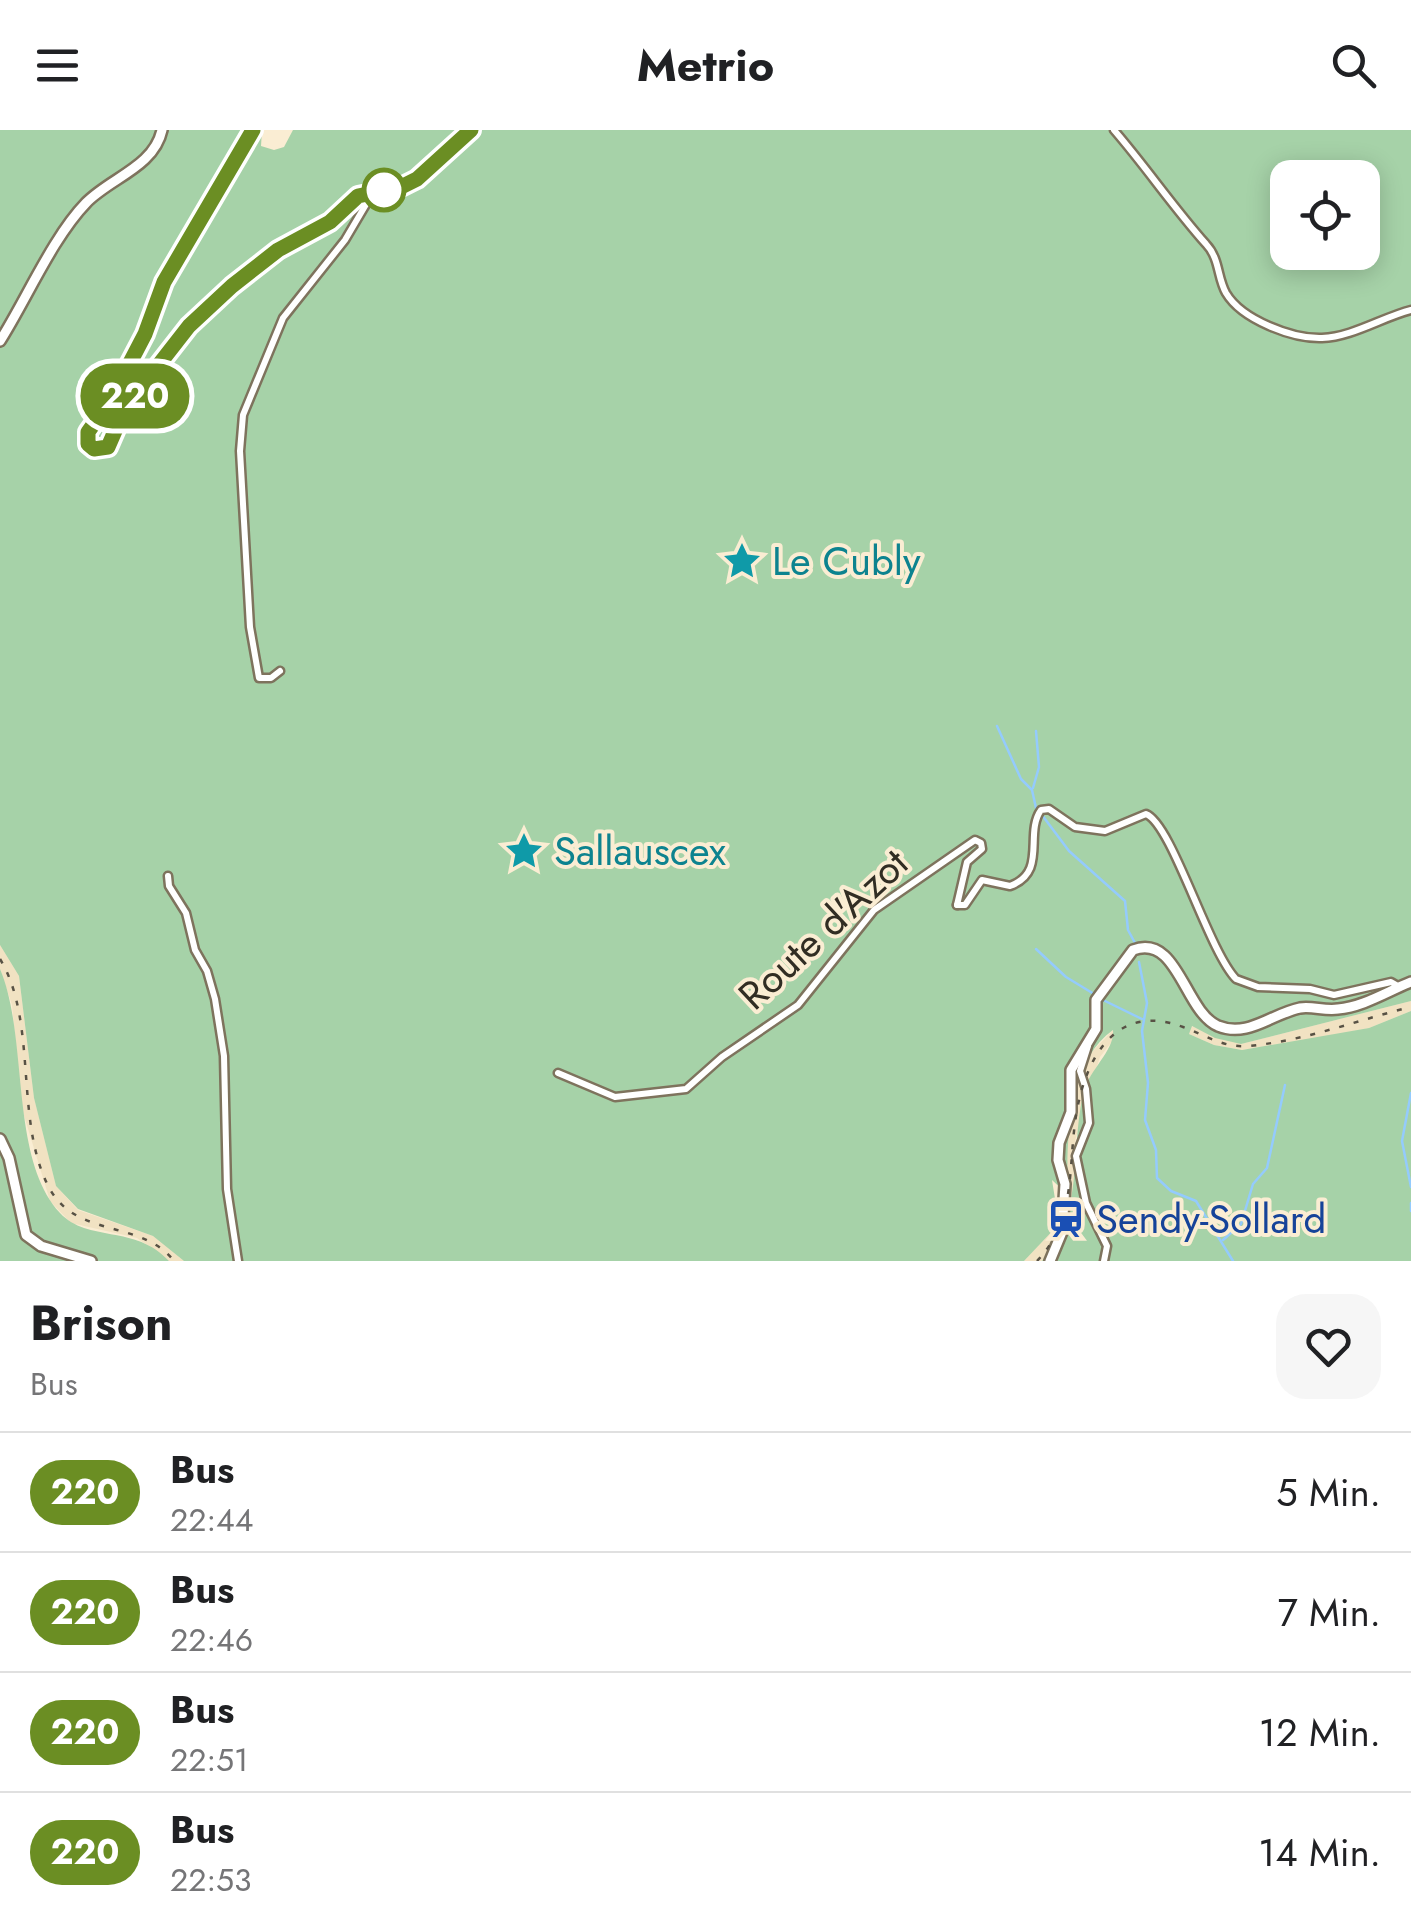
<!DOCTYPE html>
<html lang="de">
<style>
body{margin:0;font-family:Jost,sans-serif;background:#f6f6f6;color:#202124;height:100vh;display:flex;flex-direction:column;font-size:38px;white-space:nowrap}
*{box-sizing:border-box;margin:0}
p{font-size:32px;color:#757577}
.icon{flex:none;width:55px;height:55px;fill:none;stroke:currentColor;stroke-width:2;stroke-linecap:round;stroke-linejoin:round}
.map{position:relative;height:1131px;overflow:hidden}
.panel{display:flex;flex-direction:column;background:#fff;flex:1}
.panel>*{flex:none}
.badge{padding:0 20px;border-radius:32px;font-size:35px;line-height:65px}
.fabs{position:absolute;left:1270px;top:30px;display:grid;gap:20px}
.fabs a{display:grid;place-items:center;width:110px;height:110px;border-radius:20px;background:#fff;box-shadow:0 5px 25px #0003;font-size:50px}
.map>.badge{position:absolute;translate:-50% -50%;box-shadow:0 0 0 5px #fff}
.round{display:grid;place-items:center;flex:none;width:105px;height:105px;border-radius:30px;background:#f6f6f6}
.overview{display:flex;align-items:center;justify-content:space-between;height:170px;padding:0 30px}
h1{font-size:48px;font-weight:700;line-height:75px}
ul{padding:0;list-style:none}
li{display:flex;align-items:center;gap:30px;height:120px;padding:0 30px;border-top:2px solid #e0e0e0}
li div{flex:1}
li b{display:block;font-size:38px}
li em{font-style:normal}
li .badge{min-width:110px;font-weight:700;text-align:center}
header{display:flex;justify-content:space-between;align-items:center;height:130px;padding:0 30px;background:#fff;font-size:45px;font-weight:700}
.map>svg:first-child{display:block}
.built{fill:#f1e2c2}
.green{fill:#a6d2a8;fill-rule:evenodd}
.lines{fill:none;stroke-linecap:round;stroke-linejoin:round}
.stream{stroke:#94cbfd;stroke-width:2.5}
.minor-casing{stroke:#7e735d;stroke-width:11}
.tertiary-casing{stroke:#7e735d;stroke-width:14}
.minor{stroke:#fff;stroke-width:6}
.tertiary{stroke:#fff;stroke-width:9}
.rail{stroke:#585245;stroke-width:2.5;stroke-dasharray:5 10;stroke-linecap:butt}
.line-casing{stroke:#fff;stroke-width:22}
.line{stroke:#6b8e23;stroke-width:15}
.stop-dot{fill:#fff;stroke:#6b8e23;stroke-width:5}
.labels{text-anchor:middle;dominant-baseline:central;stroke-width:8;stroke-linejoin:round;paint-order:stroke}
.culture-label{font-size:40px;fill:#0d838f;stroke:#faedd3;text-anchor:start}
.street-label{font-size:40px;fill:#312d23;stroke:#faedd3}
.transit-label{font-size:40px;fill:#164399;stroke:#faedd3;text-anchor:start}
</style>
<header><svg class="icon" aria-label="menu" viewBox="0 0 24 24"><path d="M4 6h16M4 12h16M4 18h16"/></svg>Metrio<svg class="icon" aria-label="search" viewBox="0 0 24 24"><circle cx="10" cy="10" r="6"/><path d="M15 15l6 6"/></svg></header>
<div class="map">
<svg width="1411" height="1131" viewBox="0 0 1411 1131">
<rect width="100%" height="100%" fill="#faedd3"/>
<g class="built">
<polygon points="0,815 19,846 34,968 56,1056 78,1080 153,1106 184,1131 169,1131 137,1108 71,1093 50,1071 22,979 12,875 0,839"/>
<polygon points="1411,871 1411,881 1369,898 1323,908 1242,920 1214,915 1189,904 1191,896 1241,914"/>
<polygon points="1114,899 1114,909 1100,927 1082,982 1074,1016 1076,1060 1065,1092 1042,1131 1024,1131 1059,1094 1068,1064 1066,1014 1078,951 1090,924"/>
</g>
<g class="green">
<path d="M0 0H262L261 16 274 20 284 17 293 0H1411V871L1241 914 1215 908 1192 896 1189 904 1214 915 1242 920 1369 898 1411 881V1131H1042C1086 1081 1069 1021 1084 961 1090 939 1115 920 1113 900 1067 932 1066 1014 1068 1065L1052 1050 1059 1094 1024 1131H184L153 1106 78 1079 56 1056 34 968 19 846 0 815ZM1288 48H1362V122H1288Z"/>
<path d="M0 839C29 907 9 1028 60 1083 88 1113 135 1094 169 1131H0Z"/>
</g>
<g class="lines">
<g class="stream">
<polyline points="997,596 1021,649 1032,660 1036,678"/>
<polyline points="1033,658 1039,637 1036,601"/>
<polyline points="1042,685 1069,721 1125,771 1128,800 1135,813"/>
<polyline points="1036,819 1066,847 1094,864"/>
<polyline points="1139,832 1147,873 1142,901 1148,953 1145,990 1156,1020 1157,1048 1171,1061 1196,1071 1233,1131"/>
<polyline points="1103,870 1142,889"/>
<polyline points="1411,963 1402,1011 1411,1057"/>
<polyline points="1411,1073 1411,1081"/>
<polyline points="1223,1110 1241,1094 1253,1054 1267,1038 1285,955"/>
</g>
<g class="minor-casing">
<g id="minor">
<path d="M1114 0C1146 37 1173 77 1206 114 1220 129 1217 147 1226 163 1242 190 1293 209 1322 208 1352 207 1383 187 1411 180"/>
<polyline points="280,541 271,548 259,548 250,497 240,321 243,285 283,188 345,110 368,71 378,63"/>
<polyline points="168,746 169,756 186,783 195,820 207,841 215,869 224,926 227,1059 238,1131"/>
<path d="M957 775H965L982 750 1010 756C1048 742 1024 704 1041 680L1049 679 1075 697 1105 701 1146 684C1172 694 1208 820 1236 849L1258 857 1310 859 1334 865 1391 852 1398 856"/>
<polyline points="1088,916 1080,941 1086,959 1089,993 1076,1026 1086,1073 1107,1116 1104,1131"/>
<polyline points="558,943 615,967 686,959 722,927 798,875 874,780 975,710 981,713 982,719 967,732 957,775"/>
</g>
</g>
<g class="tertiary-casing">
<g id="tertiary">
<polyline points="253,0 164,152 145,204 110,271 88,302 88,313 94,319 108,317 122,282 180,207 232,156 286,115 330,92 358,67 401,57 417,49 471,0"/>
<path d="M0 211C26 170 53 107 86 73 110 48 154 37 162 0"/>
<polyline points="0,1009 9,1028 26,1105 41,1116 91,1131"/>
<path d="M1050 1131 1062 1102 1065 1054 1058 1030 1059 1013 1071 982V940L1096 899V870L1133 820C1178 803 1184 881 1218 896 1248 908 1271 884 1300 878 1312 876 1325 881 1338 879 1363 877 1388 861 1411 852"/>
</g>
</g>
<use href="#minor" class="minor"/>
<use href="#tertiary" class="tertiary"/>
<g class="rail">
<path d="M0 829C39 893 13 995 51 1061 79 1108 142 1090 174 1131"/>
<path d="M1037 1131C1078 1088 1067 1034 1077 980 1087 926 1117 872 1183 897 1205 905 1223 918 1248 916 1305 911 1357 890 1411 877"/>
</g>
</g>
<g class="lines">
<g class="line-casing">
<polyline id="line" points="253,0 164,152 145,204 110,271 88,302 88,314 94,319 108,317 125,278 189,196 232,156 278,120 330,92 358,66 401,57 417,49 471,0"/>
</g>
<use href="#line" class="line"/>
</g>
<defs>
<g id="sight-bare" transform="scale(3)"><path d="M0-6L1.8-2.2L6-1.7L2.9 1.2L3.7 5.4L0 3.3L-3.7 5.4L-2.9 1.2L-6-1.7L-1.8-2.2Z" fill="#0f9aa8" stroke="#faedd3" stroke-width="2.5" paint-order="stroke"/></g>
<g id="station-bare" transform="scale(3)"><path d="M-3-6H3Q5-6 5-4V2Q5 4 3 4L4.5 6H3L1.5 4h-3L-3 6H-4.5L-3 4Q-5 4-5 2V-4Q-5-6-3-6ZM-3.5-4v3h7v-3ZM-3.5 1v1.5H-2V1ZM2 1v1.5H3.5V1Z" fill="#1a4fb4" stroke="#faedd3" stroke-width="2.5" paint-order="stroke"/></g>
</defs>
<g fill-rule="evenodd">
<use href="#sight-bare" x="742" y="431"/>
<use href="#sight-bare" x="524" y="721"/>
<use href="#station-bare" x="1066" y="1089"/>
</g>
<circle class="stop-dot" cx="384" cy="60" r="20"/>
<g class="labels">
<g class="culture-label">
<text x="772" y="431">Le Cubly</text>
<text x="554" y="721">Sallauscex</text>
</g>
<g class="street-label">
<text transform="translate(823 799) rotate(-43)">Route d'Azot</text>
</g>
<g class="transit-label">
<text x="1096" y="1089">Sendy-Sollard</text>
</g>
</g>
</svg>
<div class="fabs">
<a><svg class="icon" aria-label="locate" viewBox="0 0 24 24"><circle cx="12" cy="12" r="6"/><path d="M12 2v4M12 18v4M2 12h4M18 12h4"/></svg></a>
</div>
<b class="badge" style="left:135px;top:266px;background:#6b8e23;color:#fff">220</b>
</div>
<section class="panel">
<div class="overview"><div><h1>Brison</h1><p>Bus</p></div><a class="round"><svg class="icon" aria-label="heart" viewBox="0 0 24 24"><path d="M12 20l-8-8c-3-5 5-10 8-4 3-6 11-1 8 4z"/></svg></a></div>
<ul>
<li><span class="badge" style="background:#6b8e23;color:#fff">220</span><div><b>Bus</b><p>22:44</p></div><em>5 Min.</em></li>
<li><span class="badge" style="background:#6b8e23;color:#fff">220</span><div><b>Bus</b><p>22:46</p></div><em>7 Min.</em></li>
<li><span class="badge" style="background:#6b8e23;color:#fff">220</span><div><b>Bus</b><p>22:51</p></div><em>12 Min.</em></li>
<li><span class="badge" style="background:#6b8e23;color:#fff">220</span><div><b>Bus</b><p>22:53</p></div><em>14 Min.</em></li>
</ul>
</section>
